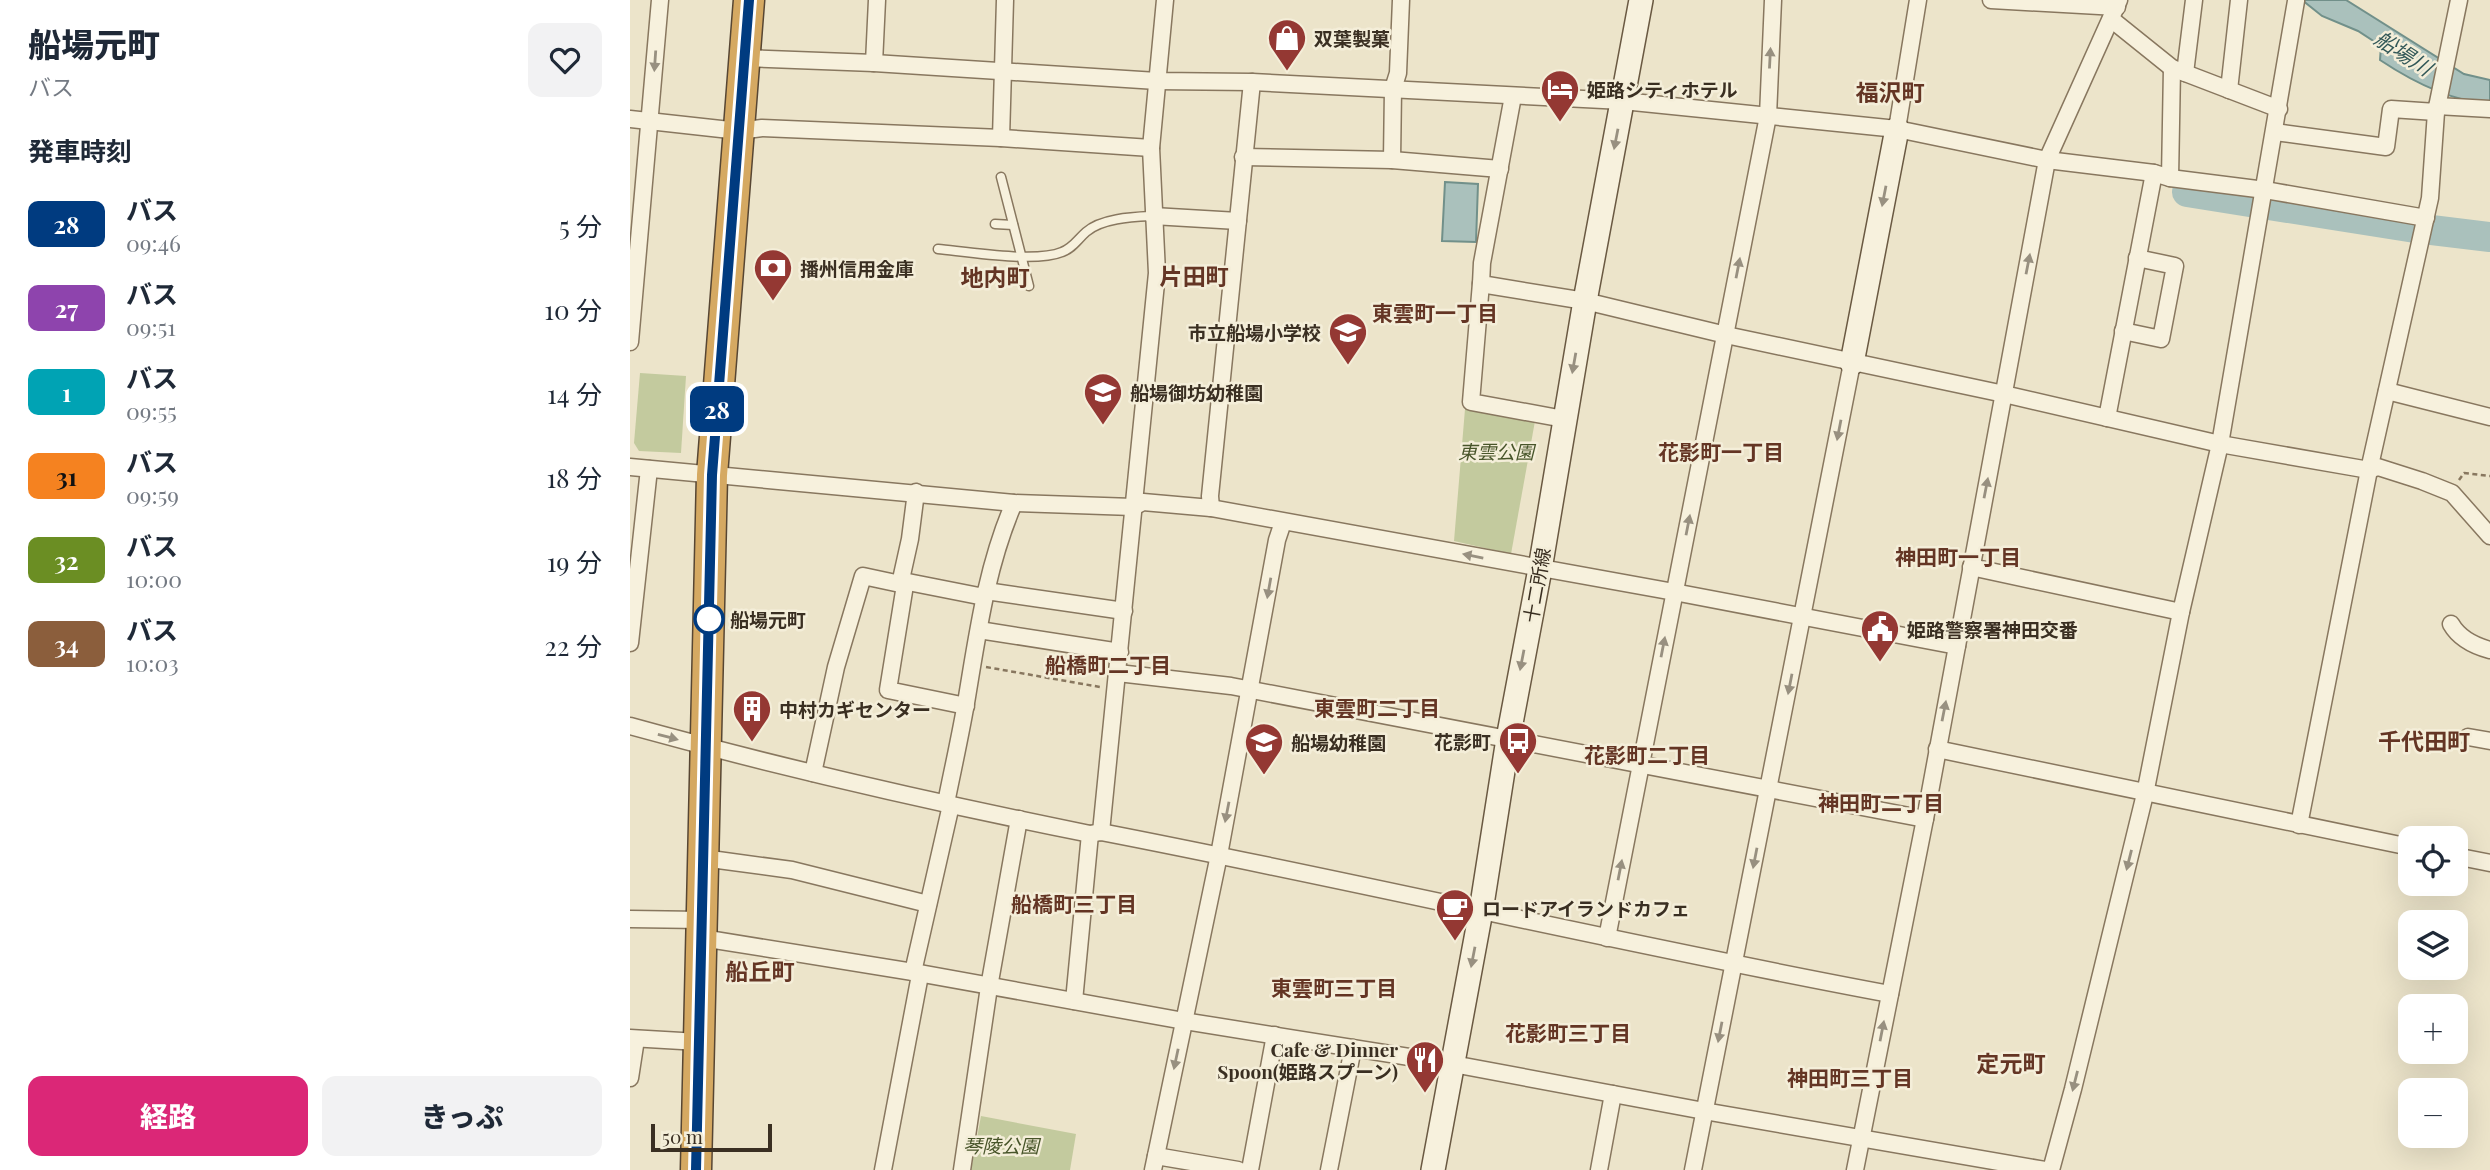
<!DOCTYPE html>
<html lang="ja">
<meta charset="utf-8">
<style>
body{margin:0;font-family:"Playfair Display","Noto Sans JP",serif;background:#f2f2f3;color:#1f2937;height:100vh;display:flex;flex-direction:column;font-size:26px;white-space:nowrap}
*{box-sizing:border-box;margin:0}
p{font-size:23px;color:#747a83}
.icon{flex:none;width:38px;height:38px;fill:none;stroke:currentColor;stroke-width:2;stroke-linecap:round;stroke-linejoin:round}
.map{position:relative;flex:1;overflow:hidden}
.side{display:flex;flex-direction:column;background:#fff;width:630px}
.side>*{flex:none}
.badge{padding:0 14px;border-radius:10px;font-size:24px;line-height:46px}
.fabs{position:absolute;left:1768px;top:826px;display:grid;gap:14px}
.fabs a{display:grid;place-items:center;width:70px;height:70px;border-radius:14px;background:#fff;box-shadow:0 7px 28px #0002;font-size:35px}
.scale{position:absolute;left:21px;bottom:18px;width:121px;box-sizing:border-box;padding-left:7px;border:4px solid #3a2f22;border-top:0;font-size:19px;line-height:24px;white-space:nowrap;color:#3a2f22;-webkit-text-stroke:5px #f4eed9;paint-order:stroke}
.map>.badge{position:absolute;translate:-50% -50%;box-shadow:0 0 0 4px #fff}
h2{padding:0 28px;font-size:26px;line-height:63px}
.round{display:grid;place-items:center;flex:none;width:74px;height:74px;border-radius:14px;background:#f2f2f3}
.head{display:flex;align-items:center;justify-content:space-between;height:119px;padding:0 28px}
h1{font-size:33px;font-weight:800;line-height:52px}
.action{display:flex;gap:14px;margin-top:auto;padding:14px 28px}
.action a{flex:1;height:80px;border-radius:14px;background:#db2777;color:#fff;font-size:28px;font-weight:800;line-height:80px;text-align:center}
.action a+a{background:#f2f2f3;color:#1f2937}
ul{padding:0;list-style:none}
li{display:flex;align-items:center;gap:21px;height:84px;padding:0 28px}
li div{flex:1}
li b{display:block;font-size:26px}
li em{font-style:normal}
li .badge{min-width:77px;font-weight:700;text-align:center}
main{display:flex;flex:1;min-height:0}
.map>svg:first-child{display:block}
.green{fill:#c3ca9e}
.water{fill:#aac1bc;stroke:#71908a;stroke-width:2}
.lines{fill:none;stroke-linecap:round;stroke-linejoin:round}
.river{stroke:#aac1bc;stroke-width:30}
.lane-casing{stroke:#88775f;stroke-width:11}
.street-casing{stroke:#88775f;stroke-width:19}
.secondary-casing{stroke:#6a5942;stroke-width:26}
.highway-casing{stroke:#574633;stroke-width:33}
.path{stroke:#88775f;stroke-width:2.5;stroke-dasharray:5 3.5;stroke-linecap:butt}
.lane{stroke:#f7f1dd;stroke-width:8}
.street{stroke:#f7f1dd;stroke-width:16}
.secondary{stroke:#f7f1dd;stroke-width:23}
.highway{stroke:#d5a962;stroke-width:30}
.oneway{fill:#989080}
.line-casing{stroke:#fff;stroke-width:16}
.line{stroke:#003b80;stroke-width:10}
.stop-dot{fill:#fff;stroke:#003b80;stroke-width:3.5}
.labels{text-anchor:middle;dominant-baseline:central;stroke-width:5;stroke-linejoin:round;paint-order:stroke}
.poi-label{font-size:19px;font-weight:bold;fill:#3a2f22;stroke:#f4eed9;text-anchor:start}
.park-label{font-size:19px;font-style:italic;fill:#48552a;stroke:#f4eed9}
.street-label{font-size:19px;fill:#3a2f22;stroke:#f4eed9}
.stop-label{font-size:19px;font-weight:bold;fill:#3a2f22;stroke:#f4eed9;text-anchor:start}
.water-label{font-size:21px;font-style:italic;fill:#325858;stroke:#f4eed9}
.neighbourhood-label{font-size:21px;font-weight:bold;fill:#643524;stroke:#f4eed9}
.quarter-label{font-size:23px;font-weight:bold;fill:#643524;stroke:#f4eed9}
</style>
<main>
<section class="side">
<div class="head"><div><h1>船場元町</h1><p>バス</p></div><a class="round"><svg class="icon" aria-label="heart" viewBox="0 0 24 24"><path d="M12 20l-8-8c-3-5 5-10 8-4 3-6 11-1 8 4z"/></svg></a></div>
<h2>発車時刻</h2>
<ul>
<li><span class="badge" style="background:#003b80;color:#fff">28</span><div><b>バス</b><p>09:46</p></div><em>5 分</em></li>
<li><span class="badge" style="background:#8e44ad;color:#fff">27</span><div><b>バス</b><p>09:51</p></div><em>10 分</em></li>
<li><span class="badge" style="background:#00a3b4;color:#fff">1</span><div><b>バス</b><p>09:55</p></div><em>14 分</em></li>
<li><span class="badge" style="background:#f58220;color:#111">31</span><div><b>バス</b><p>09:59</p></div><em>18 分</em></li>
<li><span class="badge" style="background:#6b8e23;color:#fff">32</span><div><b>バス</b><p>10:00</p></div><em>19 分</em></li>
<li><span class="badge" style="background:#8b5e3c;color:#fff">34</span><div><b>バス</b><p>10:03</p></div><em>22 分</em></li>
</ul>
<div class="action"><a>経路</a><a>きっぷ</a></div>
</section>
<div class="map">
<svg width="1860" height="1170" viewBox="0 0 1860 1170">
<rect width="100%" height="100%" fill="#ece4ca"/>
<g class="green">
<polygon points="10,373 56,376 51,453 9,451 4,443"/>
<polygon points="835,409 905,421 881,554 824,541"/>
<polygon points="351,1116 446,1134 440,1170 341,1170"/>
</g>
<g class="water">
<path d="M1672 0H1716L1834 74 1860 80V104C1820 101 1783 82 1750 60L1751 46 1728 31 1692 16Z"/>
<polygon points="815,182 848,184 846,242 812,241"/>
</g>
<g class="lines">
<polyline class="river" points="1557,192 1785,228 1860,237"/>
<g class="lane-casing">
<g id="lane">
<polyline points="371,177 399,286"/>
<polyline points="365,224 383,225"/>
<path d="M308 249C338 252 406 263 432 252 443 248 447 240 456 232 472 218 503 217 523 216"/>
</g>
</g>
<g class="street-casing">
<g id="street">
<polyline points="1361,0 1487,7"/>
<polyline points="1481,19 1542,68 1649,109"/>
<polyline points="115,58 244,63 527,81 622,82 993,101 1267,129 1417,160 1524,173 1540,178 1635,190 1796,218"/>
<polyline points="244,63 247,0"/>
<polyline points="1555,73 1564,0"/>
<polyline points="1599,90 1609,0"/>
<polyline points="883,96 852,263 851,284 955,301 1096,335 1374,394 1590,444 1739,470 1748,467 1792,481 1822,493 1860,536"/>
<polyline points="1807,106 1860,109"/>
<polyline points="0,119 109,131 132,128 371,138 521,148"/>
<polyline points="1267,129 1288,0"/>
<polyline points="1645,132 1756,147 1761,109 1806,112"/>
<polyline points="371,138 375,0"/>
<polyline points="613,157 762,160 870,169"/>
<polyline points="762,160 763,89 768,73 771,0"/>
<polyline points="1540,178 1542,68"/>
<polyline points="523,216 608,221"/>
<polyline points="851,283 841,402 934,419"/>
<polyline points="1493,331 1531,339 1545,266 1507,258"/>
<polyline points="0,342 30,0"/>
<polyline points="1757,391 1860,417"/>
<polyline points="1477,418 1524,173"/>
<polyline points="0,467 384,503 503,507 513,502 581,508 1044,592 1327,646"/>
<polyline points="581,508 580,496 622,82"/>
<polyline points="1341,567 1551,612"/>
<polyline points="270,584 280,539 286,492"/>
<polyline points="275,585 258,690 336,706"/>
<polyline points="356,591 494,611"/>
<path d="M1821 624C1829 638 1845 646 1860 650"/>
<polyline points="349,630 490,652"/>
<polyline points="0,643 19,469"/>
<polyline points="488,673 601,686 1295,819"/>
<path d="M0 726C152 768 306 803 460 834L471 832C735 883 996 945 1260 994"/>
<polyline points="1838,737 1860,741"/>
<polyline points="1307,749 1780,847"/>
<polyline points="183,773 206,667 233,576 275,585 278,582 354,597"/>
<path d="M316 803C323 768 331 733 337 697 348 631 357 565 384 503"/>
<polyline points="1669,825 1739,470 1800,198 1806,112 1829,0"/>
<polyline points="471,832 527,273 521,148 535,0"/>
<polyline points="1825,856 1860,863"/>
<polyline points="73,858 162,870 298,904"/>
<polyline points="0,919 72,920"/>
<polyline points="72,938 283,972 554,1021 823,1064 1074,1111 1415,1170"/>
<polyline points="977,938 1138,116 1143,0"/>
<polyline points="283,972 321,805"/>
<polyline points="444,1001 460,834"/>
<polyline points="0,1038 69,1042"/>
<polyline points="0,1078 6,1039"/>
<polyline points="526,1156 608,1170"/>
<polyline points="253,1170 290,975"/>
<polyline points="332,1170 359,987 389,819"/>
<polyline points="523,1170 589,855 647,540 653,522"/>
<polyline points="620,1170 645,1035"/>
<polyline points="699,1170 723,1048"/>
<polyline points="969,1170 983,1094"/>
<polyline points="1063,1170 1222,363"/>
<polyline points="1225,1170 1295,819 1417,160 1489,0"/>
<polyline points="1421,1170 1443,1089 1515,794 1551,612 1590,444 1666,1"/>
</g>
</g>
<g class="secondary-casing">
<g id="secondary">
<polyline points="1222,363 1267,129"/>
<polyline points="803,1170 851,911 878,739 910,569 955,301 1011,0"/>
</g>
</g>
<g class="highway-casing">
<polyline id="highway" points="66,1170 82,475 119,0"/>
</g>
<g class="path">
<polyline points="1829,480 1834,473 1860,476"/>
<polyline points="356,667 470,687"/>
</g>
<use href="#lane" class="lane"/>
<use href="#street" class="street"/>
<use href="#secondary" class="secondary"/>
<use href="#highway" class="highway"/>
</g>
<defs><path id="oneway-solid" d="M-6-.8H1V-3.2L6.5 0L1 3.2V.8H-6Z" transform="scale(1.75)"/></defs>
<g class="oneway">
<use href="#oneway-solid" transform="translate(1140 58) rotate(-87)"/>
<use href="#oneway-solid" transform="translate(25 61) rotate(94)"/>
<use href="#oneway-solid" transform="translate(986 139) rotate(101)"/>
<use href="#oneway-solid" transform="translate(1254 196) rotate(101)"/>
<use href="#oneway-solid" transform="translate(1398 264) rotate(-79)"/>
<use href="#oneway-solid" transform="translate(1108 268) rotate(-79)"/>
<use href="#oneway-solid" transform="translate(944 363) rotate(100)"/>
<use href="#oneway-solid" transform="translate(1209 430) rotate(101)"/>
<use href="#oneway-solid" transform="translate(1356 488) rotate(-79)"/>
<use href="#oneway-solid" transform="translate(1058 525) rotate(-79)"/>
<use href="#oneway-solid" transform="translate(843 556) rotate(-169)"/>
<use href="#oneway-solid" transform="translate(639 588) rotate(100)"/>
<use href="#oneway-solid" transform="translate(1033 647) rotate(-79)"/>
<use href="#oneway-solid" transform="translate(892 660) rotate(101)"/>
<use href="#oneway-solid" transform="translate(1160 684) rotate(101)"/>
<use href="#oneway-solid" transform="translate(1314 711) rotate(-79)"/>
<use href="#oneway-solid" transform="translate(38 737) rotate(15)"/>
<use href="#oneway-solid" transform="translate(597 812) rotate(101)"/>
<use href="#oneway-solid" transform="translate(1125 858) rotate(101)"/>
<use href="#oneway-solid" transform="translate(1499 860) rotate(104)"/>
<use href="#oneway-solid" transform="translate(990 870) rotate(-79)"/>
<use href="#oneway-solid" transform="translate(843 957) rotate(101)"/>
<use href="#oneway-solid" transform="translate(1252 1031) rotate(-79)"/>
<use href="#oneway-solid" transform="translate(1090 1032) rotate(101)"/>
<use href="#oneway-solid" transform="translate(546 1059) rotate(102)"/>
<use href="#oneway-solid" transform="translate(1445 1081) rotate(104)"/>
</g>
<g class="lines">
<g class="line-casing">
<polyline id="line" points="66,1170 82,475 119,0"/>
</g>
<use href="#line" class="line"/>
</g>
<defs>
<g id="shop-pin" transform="scale(2.0125)"><path d="M0 17L-7.5 6A9.5 9.5 0 1 1 7.5 6Z" fill="#943833" stroke="#f4eed9"/><path d="M-5-2.5h2.3a2.7 3.5 0 0 1 5.4 0H5L5.5 6h-11ZM-1.5-2.5h3a1.5 2.3 0 0 0-3 0Z" fill="#fff"/></g>
<g id="hotel-pin" transform="scale(2.0125)"><path d="M0 17L-7.5 6A9.5 9.5 0 1 1 7.5 6Z" fill="#943833" stroke="#f4eed9"/><path d="M-6-4.5h1.5V1H6V5H4.5V3h-9V5H-6ZM-4 0a1.8 1.8 0 1 1 3.6 0ZM.5 0V-2.5h3Q6-2.5 6 0Z" fill="#fff"/></g>
<g id="bank-pin" transform="scale(2.0125)"><path d="M0 17L-7.5 6A9.5 9.5 0 1 1 7.5 6Z" fill="#943833" stroke="#f4eed9"/><path d="M-6-4H6V4H-6ZM0-2.3a2.3 2.3 0 1 0 0 4.6a2.3 2.3 0 1 0 0-4.6Z" fill="#fff"/></g>
<g id="school-pin" transform="scale(2.0125)"><path d="M0 17L-7.5 6A9.5 9.5 0 1 1 7.5 6Z" fill="#943833" stroke="#f4eed9"/><path d="M0-5L7-2L0 1L-7-2ZM-4 1L0 2.5L4 1V4Q0 6-4 4Z" fill="#fff"/></g>
<g id="civic-pin" transform="scale(2.0125)"><path d="M0 17L-7.5 6A9.5 9.5 0 1 1 7.5 6Z" fill="#943833" stroke="#f4eed9"/><path d="M-.6-6.5H3V-4.5H.6V-3L4-1V1h2V6H-6V1h2V-1L-.6-3ZM-1.2 2.5V6h2.4V2.5Z" fill="#fff"/></g>
<g id="building-pin" transform="scale(2.0125)"><path d="M0 17L-7.5 6A9.5 9.5 0 1 1 7.5 6Z" fill="#943833" stroke="#f4eed9"/><path d="M-4-6H4V6H1V3H-1V6H-4ZM-2.5-4.3h1.7v1.8h-1.7ZM.8-4.3h1.7v1.8H.8ZM-2.5-1h1.7V.8h-1.7ZM.8-1h1.7V.8H.8Z" fill="#fff"/></g>
<g id="bus-pin" transform="scale(2.0125)"><path d="M0 17L-7.5 6A9.5 9.5 0 1 1 7.5 6Z" fill="#943833" stroke="#f4eed9"/><path d="M-5-6H5V4H4V6H2V4H-2V6H-4V4H-5ZM-3.5-4V0h7V-4ZM-3.5 1.2v1.5H-2V1.2ZM2 1.2v1.5H3.5V1.2Z" fill="#fff"/></g>
<g id="cafe-pin" transform="scale(2.0125)"><path d="M0 17L-7.5 6A9.5 9.5 0 1 1 7.5 6Z" fill="#943833" stroke="#f4eed9"/><path d="M-5.5-4.5H6V0H3Q3 3.5 0 3.5H-2.5Q-5.5 3.5-5.5 0ZM3-3.2v2h1.7v-2ZM-6 4.5H4V6H-6Z" fill="#fff"/></g>
<g id="restaurant-pin" transform="scale(2.0125)"><path d="M0 17L-7.5 6A9.5 9.5 0 1 1 7.5 6Z" fill="#943833" stroke="#f4eed9"/><path d="M-5-6h1v4h1v-4h1v4h1v-4h1v5L-1.5 .5V6h-2V.5L-5-1ZM5-6V6H3V1.5H1.5Q1.5-4 5-6Z" fill="#fff"/></g>
</defs>
<g fill-rule="evenodd">
<use href="#shop-pin" x="657" y="38"/>
<use href="#hotel-pin" x="930" y="89"/>
<use href="#bank-pin" x="143" y="268"/>
<use href="#school-pin" x="718" y="332"/>
<use href="#school-pin" x="473" y="392"/>
<use href="#civic-pin" x="1250" y="629"/>
<use href="#building-pin" x="122" y="709"/>
<use href="#bus-pin" x="888" y="741"/>
<use href="#school-pin" x="634" y="742"/>
<use href="#cafe-pin" x="825" y="908"/>
<use href="#restaurant-pin" x="795" y="1060"/>
</g>
<circle class="stop-dot" cx="79" cy="619" r="14"/>
<g class="labels">
<g class="poi-label">
<text x="684" y="38">双葉製菓</text>
<text x="957" y="89">姫路シティホテル</text>
<text x="170" y="268">播州信用金庫</text>
<text x="691" y="332" text-anchor="end">市立船場小学校</text>
<text x="500" y="392">船場御坊幼稚園</text>
<text x="1277" y="629">姫路警察署神田交番</text>
<text x="149" y="709">中村カギセンター</text>
<text x="861" y="741" text-anchor="end">花影町</text>
<text x="661" y="742">船場幼稚園</text>
<text x="852" y="908">ロードアイランドカフェ</text>
<text x="768" y="1049" text-anchor="end">Cafe &amp; Dinner<tspan x="768" dy="22">Spoon(姫路スプーン)</tspan></text>
</g>
<g class="park-label">
<text x="866" y="451">東雲公園</text>
<text x="371" y="1145">琴陵公園</text>
</g>
<g class="street-label">
<text transform="translate(906 585) rotate(-80)">十二所線</text>
</g>
<g class="stop-label">
<text x="100" y="619">船場元町</text>
</g>
<g class="water-label">
<text transform="translate(1774 52) rotate(33)">船場川</text>
</g>
<g class="neighbourhood-label">
<text x="805" y="312">東雲町一丁目</text>
<text x="1091" y="451">花影町一丁目</text>
<text x="1328" y="556">神田町一丁目</text>
<text x="478" y="664">船橋町二丁目</text>
<text x="747" y="707">東雲町二丁目</text>
<text x="1017" y="754">花影町二丁目</text>
<text x="1251" y="802">神田町二丁目</text>
<text x="444" y="903">船橋町三丁目</text>
<text x="704" y="987">東雲町三丁目</text>
<text x="938" y="1032">花影町三丁目</text>
<text x="1220" y="1077">神田町三丁目</text>
</g>
<g class="quarter-label">
<text x="1260" y="91">福沢町</text>
<text x="564" y="275">片田町</text>
<text x="365" y="276">地内町</text>
<text x="1794" y="740">千代田町</text>
<text x="130" y="970">船丘町</text>
<text x="1381" y="1062">定元町</text>
</g>
</g>
</svg>
<div class="fabs">
<a><svg class="icon" aria-label="locate" viewBox="0 0 24 24"><circle cx="12" cy="12" r="6"/><path d="M12 2v4M12 18v4M2 12h4M18 12h4"/></svg></a>
<a><svg class="icon" aria-label="layers" viewBox="0 0 24 24"><path d="M12 4l9 5-9 5-9-5zM3 14l9 5 9-5"/></svg></a>
<a>+</a>
<a>−</a>
</div>
<div class="scale">50 m</div>
<b class="badge" style="left:87px;top:409px;background:#003b80;color:#fff">28</b>
</div>
</main>
